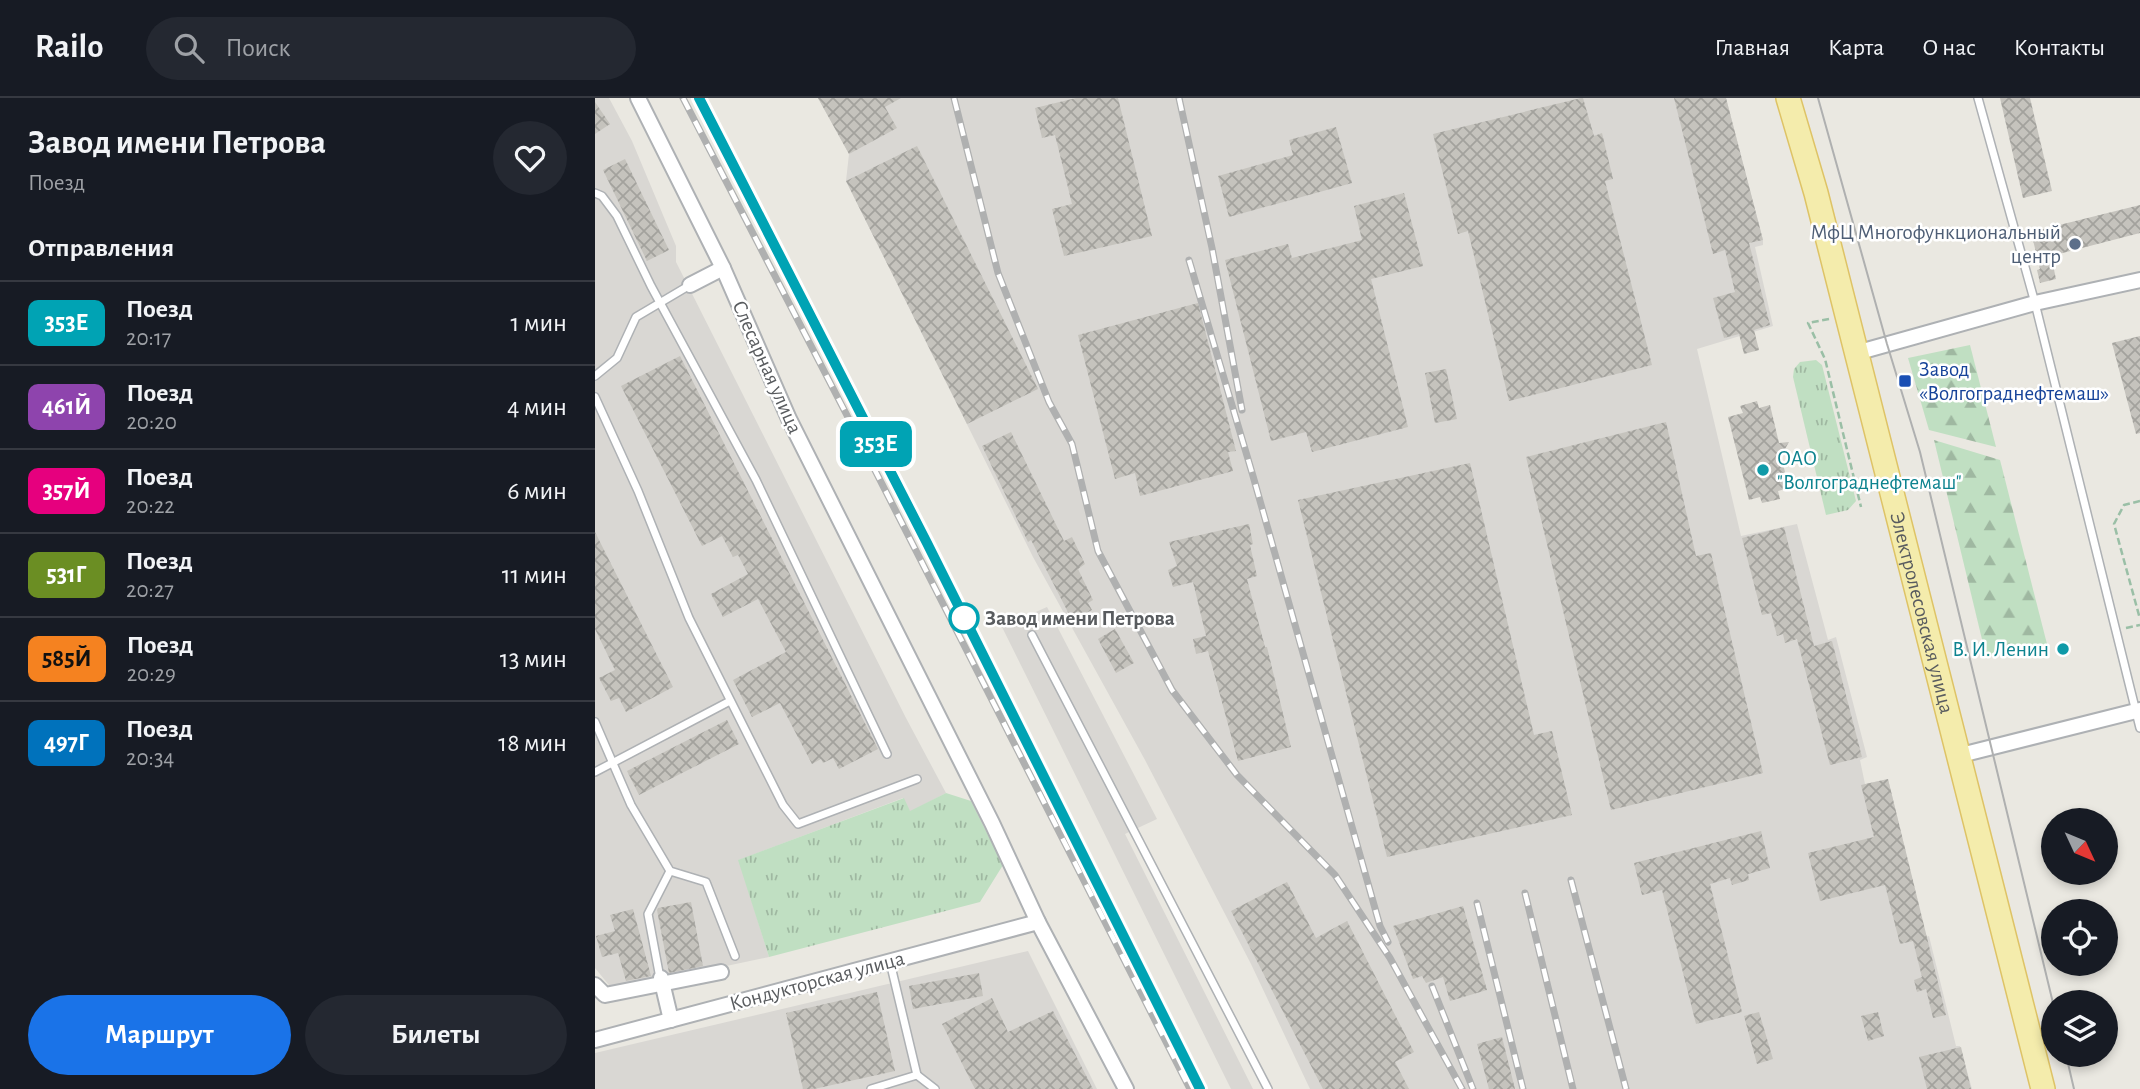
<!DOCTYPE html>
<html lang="ru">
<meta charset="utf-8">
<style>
body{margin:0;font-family:"Alegreya Sans",sans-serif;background:#242831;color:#f1f3f6;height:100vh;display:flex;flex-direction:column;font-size:26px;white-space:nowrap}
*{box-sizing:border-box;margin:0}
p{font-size:23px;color:#9ea1a6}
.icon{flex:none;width:38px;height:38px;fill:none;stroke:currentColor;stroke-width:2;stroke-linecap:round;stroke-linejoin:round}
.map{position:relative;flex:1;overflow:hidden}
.sheet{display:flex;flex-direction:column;background:#171b24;width:595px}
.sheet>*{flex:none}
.badge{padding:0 14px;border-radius:10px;font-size:24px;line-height:46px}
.needle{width:46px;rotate:134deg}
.tools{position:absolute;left:1446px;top:710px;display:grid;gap:14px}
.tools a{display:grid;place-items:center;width:77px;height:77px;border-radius:50%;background:#171b24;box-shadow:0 4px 10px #0003;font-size:35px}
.map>.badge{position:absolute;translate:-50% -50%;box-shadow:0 0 0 4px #fff}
h2{padding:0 28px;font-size:26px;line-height:63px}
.round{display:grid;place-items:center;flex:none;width:74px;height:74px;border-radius:37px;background:#242831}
.head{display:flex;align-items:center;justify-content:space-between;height:119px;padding:0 28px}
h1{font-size:33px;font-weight:700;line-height:52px}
.primary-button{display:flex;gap:14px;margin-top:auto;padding:14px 28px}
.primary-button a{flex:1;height:80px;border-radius:42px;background:#1a73e8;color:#fff;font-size:28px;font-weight:700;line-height:80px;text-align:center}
.primary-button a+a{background:#242831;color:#f1f3f6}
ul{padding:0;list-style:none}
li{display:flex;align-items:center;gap:21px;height:84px;padding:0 28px;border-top:2px solid #363941}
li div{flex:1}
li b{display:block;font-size:26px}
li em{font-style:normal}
li .badge{min-width:77px;font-weight:700;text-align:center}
header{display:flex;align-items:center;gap:42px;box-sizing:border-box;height:98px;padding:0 35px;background:#171b24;border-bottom:2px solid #363941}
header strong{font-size:33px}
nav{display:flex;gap:38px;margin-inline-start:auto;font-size:24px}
.search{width:490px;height:63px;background:#242831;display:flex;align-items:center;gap:18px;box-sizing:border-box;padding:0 24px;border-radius:38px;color:#9ea1a6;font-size:26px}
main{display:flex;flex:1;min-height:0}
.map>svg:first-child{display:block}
.industrial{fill:#d9d7d3}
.grass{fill:url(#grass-tufts)}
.forest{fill:url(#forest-firs)}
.building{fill:url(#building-cross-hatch)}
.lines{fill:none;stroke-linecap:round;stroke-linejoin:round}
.service-casing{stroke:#aeb1b4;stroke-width:10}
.minor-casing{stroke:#aeb1b4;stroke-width:18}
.primary-casing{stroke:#dec366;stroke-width:26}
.path{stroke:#9abfa6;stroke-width:2.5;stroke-dasharray:7 3.5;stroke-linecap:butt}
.service{stroke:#fff;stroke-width:7}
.minor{stroke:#fff;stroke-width:14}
.primary{stroke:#f4ecac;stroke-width:23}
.tram{stroke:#afb0b0;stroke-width:2}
.rail-casing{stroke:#afb0b0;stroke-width:7}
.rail{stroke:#fff;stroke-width:4.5;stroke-dasharray:13;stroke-linecap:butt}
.line-casing{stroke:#fff;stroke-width:16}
.line{stroke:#00a3b4;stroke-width:10}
.service-dot{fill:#5c6f8a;stroke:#fff;stroke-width:2.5}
.transit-dot{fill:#1a4fb4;stroke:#fff;stroke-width:2.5}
.culture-dot{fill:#0f9aa8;stroke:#fff;stroke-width:2.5}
.stop-dot{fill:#fff;stroke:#00a3b4;stroke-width:3.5}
.labels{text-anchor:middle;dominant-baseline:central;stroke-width:5;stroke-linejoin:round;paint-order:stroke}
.service-label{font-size:21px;fill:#4e5e75;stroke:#fff;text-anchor:end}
.street-label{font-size:21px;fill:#595c5f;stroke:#fff}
.transit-label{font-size:21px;fill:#164399;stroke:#fff;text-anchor:start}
.culture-label{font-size:21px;fill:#0d838f;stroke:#fff;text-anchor:start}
.stop-label{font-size:21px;font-weight:bold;fill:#595c5f;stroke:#fff;text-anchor:start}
</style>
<header>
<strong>Railo</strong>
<div class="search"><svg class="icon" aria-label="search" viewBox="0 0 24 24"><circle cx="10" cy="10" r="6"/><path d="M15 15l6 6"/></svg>Поиск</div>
<nav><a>Главная</a><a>Карта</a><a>О нас</a><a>Контакты</a></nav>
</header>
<main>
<section class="sheet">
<div class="head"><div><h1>Завод имени Петрова</h1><p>Поезд</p></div><a class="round"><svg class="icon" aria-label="heart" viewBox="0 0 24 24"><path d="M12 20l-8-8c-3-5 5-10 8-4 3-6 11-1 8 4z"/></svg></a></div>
<h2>Отправления</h2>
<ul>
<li><span class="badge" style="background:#00a3b4;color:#fff">353Е</span><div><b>Поезд</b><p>20:17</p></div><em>1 мин</em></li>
<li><span class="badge" style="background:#8e44ad;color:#fff">461Й</span><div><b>Поезд</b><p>20:20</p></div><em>4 мин</em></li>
<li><span class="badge" style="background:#e6007e;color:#fff">357Й</span><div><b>Поезд</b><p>20:22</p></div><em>6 мин</em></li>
<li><span class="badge" style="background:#6b8e23;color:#fff">531Г</span><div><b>Поезд</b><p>20:27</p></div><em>11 мин</em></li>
<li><span class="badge" style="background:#f58220;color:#111">585Й</span><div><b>Поезд</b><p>20:29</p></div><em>13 мин</em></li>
<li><span class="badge" style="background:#0072bc;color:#fff">497Г</span><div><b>Поезд</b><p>20:34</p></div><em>18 мин</em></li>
</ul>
<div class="primary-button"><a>Маршрут</a><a>Билеты</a></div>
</section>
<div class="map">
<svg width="1545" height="991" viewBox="0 0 1545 991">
<defs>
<pattern id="grass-tufts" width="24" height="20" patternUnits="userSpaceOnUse" patternTransform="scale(1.75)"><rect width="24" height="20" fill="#c0dfc2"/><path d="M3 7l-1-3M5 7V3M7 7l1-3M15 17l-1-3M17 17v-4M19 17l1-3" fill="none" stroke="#9fb8a1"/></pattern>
<pattern id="forest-firs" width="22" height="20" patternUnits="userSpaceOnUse" patternTransform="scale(1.75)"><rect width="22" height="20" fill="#c0dfc2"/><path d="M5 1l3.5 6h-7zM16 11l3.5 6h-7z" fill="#9fb8a1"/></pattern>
<pattern id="building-cross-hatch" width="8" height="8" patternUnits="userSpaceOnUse" patternTransform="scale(1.75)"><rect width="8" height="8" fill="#c5c3bd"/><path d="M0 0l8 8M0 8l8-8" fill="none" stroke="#a3a29d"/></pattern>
</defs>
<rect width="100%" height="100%" fill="#eae8e1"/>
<g class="industrial">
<polygon points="0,0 14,0 37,43 81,148 81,164 311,620 351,695 315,714 308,700 144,762 174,859 18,892 0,870"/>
<polygon points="223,0 1131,0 1168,142 1168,147 1160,149 1178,228 1102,251 1146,438 1202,426 1233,542 1241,539 1272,659 1265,662 1270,686 1293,681 1331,839 1334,838 1361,948 1365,948 1377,991 715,991 656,866 550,662 438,459 251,83 254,56"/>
<polygon points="452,509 562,721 530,736 658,991 636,991 407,529"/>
<polygon points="433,853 502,991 0,991 0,955"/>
</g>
<g class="grass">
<polygon points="1221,262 1227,267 1261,403 1253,412 1231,417 1198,279 1199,271 1205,264"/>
<polygon points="351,695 376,703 408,767 385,804 174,859 143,762 309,700 315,713"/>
</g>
<g class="forest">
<polygon points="1375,247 1401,349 1334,332 1313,260"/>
<polygon points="1339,342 1405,362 1452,546 1391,558"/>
</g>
<g class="building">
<polygon points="223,0 306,0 290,9 302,30 254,56"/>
<polygon points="481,0 523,0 557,138 469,158 457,111 477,106 460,37 447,40 440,10"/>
<polygon points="986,0 988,0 999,38 1007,35 1018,81 1010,83 1057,267 914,303 873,133 863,136 838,36"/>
<polygon points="1079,0 1131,0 1168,142 1154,145 1175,227 1159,232 1164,252 1149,256 1144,236 1129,240 1118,200 1140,194 1130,152 1118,156"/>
<polygon points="1405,0 1435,0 1457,93 1428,100"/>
<polygon points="0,4 15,26 0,36"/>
<polygon points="741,29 757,85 634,119 623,78 698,57 694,42"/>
<polygon points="322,48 443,291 372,326 251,83"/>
<polygon points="30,61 74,152 52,163 8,72"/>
<polygon points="809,95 828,168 776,181 813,329 717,354 711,334 676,343 630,162 693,146 697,160 767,142 759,108"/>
<polygon points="1545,107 1545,135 1456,158 1461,181 1445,185 1442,172 1445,171 1436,134"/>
<polygon points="603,205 641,353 633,354 638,373 545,398 540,375 520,381 483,237"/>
<polygon points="1545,238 1545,335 1541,336 1517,245"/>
<polygon points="85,258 283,651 244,671 238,660 228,665 226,661 217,666 185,605 157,619 138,582 191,554 163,501 128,519 116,496 153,476 143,457 138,459 127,438 107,448 26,288"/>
<polygon points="851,271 862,321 840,325 830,275"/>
<polygon points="1162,303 1164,310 1175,307 1184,345 1194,344 1186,358 1194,390 1183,393 1185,401 1167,405 1165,399 1154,402 1133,319 1148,315 1145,308"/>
<polygon points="1071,324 1101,458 1116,455 1168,675 1016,712 931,359"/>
<polygon points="416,334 469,443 477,439 490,466 483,471 498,502 493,505 497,512 477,522 436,442 433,444 387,348"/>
<polygon points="875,365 939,637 957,633 977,717 792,759 703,402"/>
<polygon points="654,426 658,446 655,447 662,478 652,481 670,549 672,549 696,649 643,663 613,553 601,556 598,541 611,538 598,484 578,489 573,472 582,468 574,444"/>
<polygon points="1189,429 1219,548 1237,543 1267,659 1235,667 1202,541 1190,545 1188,536 1182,538 1176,515 1167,517 1147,440"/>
<polygon points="0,434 78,589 31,614 24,600 16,603 4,580 20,572 0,531"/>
<polygon points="520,531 539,565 521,575 503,541"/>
<polygon points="132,622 144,646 44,697 32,673"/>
<polygon points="1293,681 1351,917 1338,920 1331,891 1322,894 1319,882 1327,879 1318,843 1305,846 1290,787 1225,803 1213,755 1279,739 1266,687"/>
<polygon points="1166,733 1175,770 1153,776 1154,782 1137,787 1135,780 1115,786 1147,914 1101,926 1067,792 1047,797 1039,765"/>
<polygon points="692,784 721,840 752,823 819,954 800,964 814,991 728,991 636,813"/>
<polygon points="96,804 108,868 74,875 62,812 63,810"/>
<polygon points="868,808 892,892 855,903 848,879 831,885 827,878 818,881 798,828"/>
<polygon points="38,811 56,878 31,883 23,855 7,859 1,838 20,833 15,817"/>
<polygon points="384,875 388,898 318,911 314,888"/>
<polygon points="282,894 300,973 219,991 208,991 191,915"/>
<polygon points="397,900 413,934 458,913 498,991 380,991 347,926"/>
<polygon points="1164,914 1178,961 1162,966 1149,918"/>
<polygon points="1283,914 1289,938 1273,943 1266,918"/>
<polygon points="907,939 920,991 894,991 882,946"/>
<polygon points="1366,949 1376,991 1332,991 1324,959"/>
</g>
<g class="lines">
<g class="service-casing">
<g id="service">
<polyline points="1383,0 1440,205 1545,630"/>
<polyline points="0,95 7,98 22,118 56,188 161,382 292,656"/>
<polyline points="0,278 22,260 41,219 95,187"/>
<polyline points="0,299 43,393 94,520 188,707 203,726 322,681"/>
<polyline points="437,537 673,991"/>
<polyline points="0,624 36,707 75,773 111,784 140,858"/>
<polyline points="0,674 135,603"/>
<polyline points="65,880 53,816 75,773"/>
<polyline points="322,977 340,991"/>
<polyline points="276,991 322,977 295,864"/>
</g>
</g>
<g class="minor-casing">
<g id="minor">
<polyline points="43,0 128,170 194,321 397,725 443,824 531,991"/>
<polyline points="95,187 128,170"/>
<polyline points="1261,255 1440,205 1545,182"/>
<polyline points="1362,658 1545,612"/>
<polyline points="66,880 76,922"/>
<polyline points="0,887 10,897 126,874"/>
<polyline points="0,942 443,824"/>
</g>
</g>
<g class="primary-casing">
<g id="primary">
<path id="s1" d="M1193 0 1221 95 1448 991"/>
</g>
</g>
<g class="path">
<polyline points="1234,221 1213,225 1230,261 1266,409"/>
<polyline points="1545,403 1529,407 1519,426 1545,521"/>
<polyline points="1531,530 1545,527"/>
</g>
<use href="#service" class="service"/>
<use href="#minor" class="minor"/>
<use href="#primary" class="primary"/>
<g class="tram">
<polyline points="1223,0 1292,246 1325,354 1458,905"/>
<polyline points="1471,957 1479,991"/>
</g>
<g class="rail-casing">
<g id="rail">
<polyline points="88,0 258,329 595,991"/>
<polyline points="104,0 468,715"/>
<polyline points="359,0 403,175 454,304 477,346 503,453 577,592 642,677 740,777 795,860 867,991"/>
<polyline points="584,0 617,150 647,312"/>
<polyline points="594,162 658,378 785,828 793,844"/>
<polyline points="491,762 540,859"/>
<polyline points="976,782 1031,991"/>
<polyline points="930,795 978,991"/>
<polyline points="882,805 928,991"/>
<polyline points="837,888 878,991"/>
</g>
</g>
<use href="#rail" class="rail"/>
</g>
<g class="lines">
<g class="line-casing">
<polyline id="line" points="104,0 332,445 605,991"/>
</g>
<use href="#line" class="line"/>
</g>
<circle class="service-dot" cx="1480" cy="146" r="7"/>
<rect class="transit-dot" x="1303" y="276" width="14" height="14" rx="3.5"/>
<g class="culture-dot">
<circle cx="1168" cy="372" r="7"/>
<circle cx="1468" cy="551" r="7"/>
</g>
<circle class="stop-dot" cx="369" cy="520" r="14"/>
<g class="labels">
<g class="service-label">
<text x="1466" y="134">МфЦ Многофункциональный<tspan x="1466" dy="24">центр</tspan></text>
</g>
<g class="street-label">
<text transform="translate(172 269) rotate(66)">Слесарная улица</text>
<text stroke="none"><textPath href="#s1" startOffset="532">Электролесовская улица</textPath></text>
<text transform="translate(222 883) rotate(-15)">Кондукторская улица</text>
</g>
<g class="transit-label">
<text x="1324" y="271">Завод<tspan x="1324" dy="24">«Волгограднефтемаш»</tspan></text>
</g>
<g class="culture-label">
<text x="1182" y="360">ОАО<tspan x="1182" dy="24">"Волгограднефтемаш"</tspan></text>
<text x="1454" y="551" text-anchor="end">В. И. Ленин</text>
</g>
<g class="stop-label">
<text x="390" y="520">Завод имени Петрова</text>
</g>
</g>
</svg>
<div class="tools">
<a><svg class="needle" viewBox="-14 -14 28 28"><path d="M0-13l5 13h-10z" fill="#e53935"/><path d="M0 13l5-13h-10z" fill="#9ea1a6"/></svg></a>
<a><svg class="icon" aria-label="locate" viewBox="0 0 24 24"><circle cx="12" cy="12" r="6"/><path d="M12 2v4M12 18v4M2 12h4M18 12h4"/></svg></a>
<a><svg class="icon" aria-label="layers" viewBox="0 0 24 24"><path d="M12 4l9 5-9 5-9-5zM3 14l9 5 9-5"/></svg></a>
</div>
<b class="badge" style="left:281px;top:346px;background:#00a3b4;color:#fff">353Е</b>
</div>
</main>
